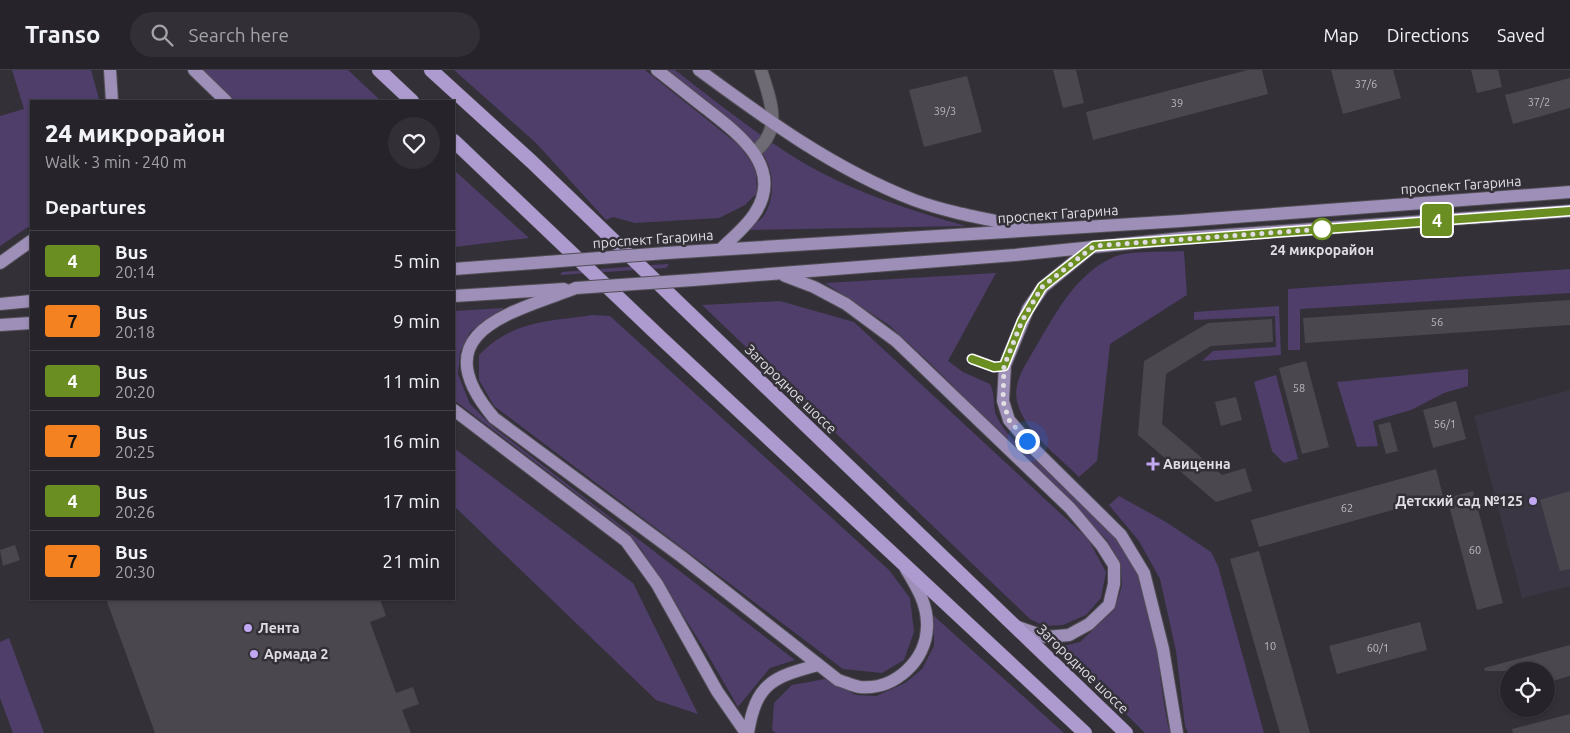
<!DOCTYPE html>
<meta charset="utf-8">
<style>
body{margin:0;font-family:Ubuntu,sans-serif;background:#323036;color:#f1f3f6;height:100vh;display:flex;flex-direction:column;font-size:19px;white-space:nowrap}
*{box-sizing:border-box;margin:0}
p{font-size:16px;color:#a4a4a8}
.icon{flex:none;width:28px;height:28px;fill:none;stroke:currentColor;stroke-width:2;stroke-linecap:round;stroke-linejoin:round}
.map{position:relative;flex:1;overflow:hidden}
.drawer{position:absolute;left:30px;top:30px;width:425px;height:500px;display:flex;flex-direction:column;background:#26242a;border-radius:0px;box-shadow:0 1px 4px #0004,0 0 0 1px #424147}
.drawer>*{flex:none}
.badge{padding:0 10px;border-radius:4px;font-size:18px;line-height:32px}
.tools{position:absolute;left:1500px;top:592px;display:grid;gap:10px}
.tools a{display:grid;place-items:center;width:55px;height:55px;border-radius:50%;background:#26242a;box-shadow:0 1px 4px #0004,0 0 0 1px #424147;font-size:25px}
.you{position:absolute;width:25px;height:25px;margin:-12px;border:4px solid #fff;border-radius:50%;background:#1a73e8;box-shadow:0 0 0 8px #1a73e833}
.map>.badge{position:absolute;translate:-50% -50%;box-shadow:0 0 0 2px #fff}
h2{padding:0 15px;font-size:19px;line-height:45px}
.round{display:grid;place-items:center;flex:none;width:52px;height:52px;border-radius:26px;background:#323036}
.head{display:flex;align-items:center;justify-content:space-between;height:85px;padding:0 15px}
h1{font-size:24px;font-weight:800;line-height:38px}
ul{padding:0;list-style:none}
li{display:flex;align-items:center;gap:15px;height:60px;padding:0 15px;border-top:1px solid #424147}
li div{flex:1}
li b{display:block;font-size:19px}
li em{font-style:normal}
li .badge{min-width:55px;font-weight:700;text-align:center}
header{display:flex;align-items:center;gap:30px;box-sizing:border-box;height:70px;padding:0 25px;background:#26242a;border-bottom:1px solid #424147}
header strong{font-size:24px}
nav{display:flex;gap:28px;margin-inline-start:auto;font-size:18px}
.search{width:350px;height:45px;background:#323036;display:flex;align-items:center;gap:12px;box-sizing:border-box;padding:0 18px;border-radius:28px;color:#a4a4a8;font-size:19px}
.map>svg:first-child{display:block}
.built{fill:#3b3644}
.green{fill:#4e3e69}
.building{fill:#4a474f}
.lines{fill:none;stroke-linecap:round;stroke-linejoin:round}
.minor-casing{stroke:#524f56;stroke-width:14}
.primary-casing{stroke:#524f56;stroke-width:14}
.trunk-casing{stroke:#524f56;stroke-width:15}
.minor{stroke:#6e6b74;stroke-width:12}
.primary{stroke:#9d8fb8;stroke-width:12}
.trunk{stroke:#ad9bcf;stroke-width:14}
.primary-bridge-casing{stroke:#524f56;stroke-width:14;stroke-linecap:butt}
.primary-bridge{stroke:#9d8fb8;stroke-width:12}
.line-casing{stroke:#fff;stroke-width:11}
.line{stroke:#6b8e23;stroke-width:8}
.walk{stroke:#e0dee3;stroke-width:5;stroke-dasharray:0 9}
.stop-dot{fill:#fff;stroke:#6b8e23;stroke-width:2.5}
.poi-dot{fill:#c2a8f2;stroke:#333038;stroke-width:2}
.labels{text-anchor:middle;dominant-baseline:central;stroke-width:5;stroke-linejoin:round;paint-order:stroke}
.number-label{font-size:11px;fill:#bab8be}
.street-label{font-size:14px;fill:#e0dee3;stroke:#333038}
.stop-label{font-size:14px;font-weight:bold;fill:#e0dee3;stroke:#333038}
.poi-label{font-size:14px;font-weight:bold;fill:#e0dee3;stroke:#333038;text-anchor:start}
</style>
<header>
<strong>Transo</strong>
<div class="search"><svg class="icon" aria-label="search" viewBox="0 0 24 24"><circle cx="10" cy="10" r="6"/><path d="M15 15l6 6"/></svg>Search here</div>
<nav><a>Map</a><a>Directions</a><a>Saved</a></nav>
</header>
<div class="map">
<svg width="1570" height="663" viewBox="0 0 1570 663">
<rect width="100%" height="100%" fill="#333038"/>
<polygon class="built" points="1570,320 1570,516 1522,528 1474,346"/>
<g class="green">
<polygon points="12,0 91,0 99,29 99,31 31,31 31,155 0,176 0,46 24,39"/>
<polygon points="202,0 348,0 381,31 235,31"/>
<polygon points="454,0 645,0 740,76 756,99 757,123 745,135 719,148 635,153 613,147 606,150 536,73"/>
<path d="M667 0H675C718 33 762 69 809 96 858 123 911 141 966 156L747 160C752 156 758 152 762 148 775 132 775 103 764 86 746 57 695 22 667 0Z"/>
<polygon points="454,100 529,168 454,177"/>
<path d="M1184 181 1187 225 1110 274 1097 391 1079 407C1058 386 1027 364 1018 335 1011 313 1026 294 1037 275 1057 241 1077 202 1116 186 1129 181 1168 182 1184 181Z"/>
<polygon points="666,194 669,194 666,198 560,205 562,202"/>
<polygon points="1570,199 1570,223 1300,239 1300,280 1288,280 1288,219"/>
<path d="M996 203 948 291 963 302 990 314C996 325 992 337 997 347 1005 364 1021 377 1034 389 1065 418 1102 445 1125 480 1161 534 1155 603 1170 663H1145L1059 577 1080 572 1114 540 1122 516 1120 492 1107 470 933 296 889 255 825 213Z"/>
<polygon points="780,231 854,252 1088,469 1106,502 1101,528 1086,545 1063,555 1044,556 1030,549 702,235"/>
<polygon points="1279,236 1281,285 1202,291 1213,281 1276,277 1275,246 1194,250 1194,242"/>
<polygon points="504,238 470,262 460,282 458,304 470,334 493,357 795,590 770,598 738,637 705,580 641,479 624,460 454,330 454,241"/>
<path d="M592 245 610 246 889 500 910 528 914 562 904 590 882 603 843 599 494 336 479 310V285C513 250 547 252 592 245Z"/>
<polygon points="1468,299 1468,316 1444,323 1411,340 1373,351 1378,376 1357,377 1337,312"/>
<polygon points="1276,305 1298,389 1284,393 1272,381 1254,312"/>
<polygon points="454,378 633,513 698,644 656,630 454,436"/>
<polygon points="1119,426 1166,452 1211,482 1218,496 1264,663 1188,663 1185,656 1176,581 1160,509 1139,471 1109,435"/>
<polygon points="934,546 1064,663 776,663 772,660 774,633 792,615 825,609 856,625 876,626 905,613 922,599 934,576"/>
<polygon points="9,568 44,663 13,663 0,628 0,572"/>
</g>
<g class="building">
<polygon points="1053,0 1076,0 1084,33 1063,38"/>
<polygon points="1248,0 1262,0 1268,24 1093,70 1086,42"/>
<polygon points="1331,0 1393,0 1401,28 1343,44"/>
<polygon points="1471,0 1498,0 1502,17 1477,23"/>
<polygon points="967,6 982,62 924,77 909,20"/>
<polygon points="1570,8 1570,38 1513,54 1505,25"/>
<polygon points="1570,230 1570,255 1305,273 1303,248"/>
<polygon points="1272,249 1273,272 1211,276 1166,304 1162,354 1222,405 1245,398 1252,421 1216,432 1138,365 1144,291 1208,253"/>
<polygon points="1306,291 1329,377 1302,384 1279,298"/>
<polygon points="1236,327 1242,350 1221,356 1215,332"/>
<polygon points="1456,331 1466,369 1433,378 1423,340"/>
<polygon points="1390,352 1398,381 1386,384 1378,355"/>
<polygon points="1436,399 1443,426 1259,477 1251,450"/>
<polygon points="1473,421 1503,533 1477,540 1447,428"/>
<polygon points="1570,421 1570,499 1560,501 1540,430"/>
<polygon points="15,475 20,490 3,496 0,480"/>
<polygon points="1259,481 1310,663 1280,663 1230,489"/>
<polygon points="106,529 380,529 386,546 370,552 396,623 413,617 419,634 402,640 411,663 155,663"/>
<polygon points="1420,552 1427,580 1337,604 1329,576"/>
<polygon points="1570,575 1570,606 1546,613 1546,601 1485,601 1484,598"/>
<polygon points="1570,644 1570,663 1513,663 1512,659"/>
</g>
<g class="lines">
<g class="minor-casing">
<path id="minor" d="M754 82C784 60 770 30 761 0"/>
</g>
<g class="primary-casing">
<g id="primary">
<polyline points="110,0 112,31"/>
<polyline points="194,0 226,31"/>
<path d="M657 0C674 13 691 27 708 40 740 65 784 98 755 143 747 156 732 168 721 179"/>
<path d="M699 0C767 50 834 99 914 130 949 143 988 149 1025 157"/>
<polyline points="1092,177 1043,217 1028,239 1005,295 1003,331 1009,350 1036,381 1121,465 1144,503 1163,579 1177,663"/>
<polyline points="666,183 1181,151 1570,122"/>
<polyline points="0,193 31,171"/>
<polyline points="454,199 547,192"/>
<polyline points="785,206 814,217 846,234 896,271 1070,438 1102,476 1114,495 1114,514 1109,535 1089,554 1069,565 1046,567 1015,556"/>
<polyline points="693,210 1015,185 1183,168 1570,141"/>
<path d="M576 218C510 243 421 262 494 348L682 487 838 610C845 612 853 616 860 617 895 620 926 591 927 557 928 535 917 517 906 499"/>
<polyline points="454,226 564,219"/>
<polyline points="0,234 31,231"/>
<polyline points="0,255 31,253"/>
<polyline points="454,340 626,471 657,514 717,621 746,663"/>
<path d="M748 663C756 613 773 607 818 595"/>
</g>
</g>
<g class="trunk-casing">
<g id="trunk">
<polyline points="379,0 412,31"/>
<polyline points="431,0 532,92 1126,663"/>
<polyline points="454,71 661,268 1085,663"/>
</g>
</g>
<use href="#minor" class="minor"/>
<use href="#primary" class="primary"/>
<use href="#trunk" class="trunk"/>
<g class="primary-bridge-casing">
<g id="primary-bridge">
<polyline points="547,192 666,183"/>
<polyline points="576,218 693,210"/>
</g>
</g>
<use href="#primary-bridge" class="primary-bridge"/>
</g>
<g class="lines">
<g class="line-casing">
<polyline id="line" points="972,289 994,297 1004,296 1022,251 1042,217 1094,176 1570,141"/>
</g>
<use href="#line" class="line"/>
<polyline class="walk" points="1027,371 1009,350 1003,331 1004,296 1022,251 1042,217 1094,176 1322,159"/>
</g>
<circle class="stop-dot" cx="1322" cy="159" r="10"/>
<g class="poi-dot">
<path d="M1150.5 386.5h5v5h5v5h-5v5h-5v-5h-5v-5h5z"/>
<circle cx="1533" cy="431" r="5"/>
<circle cx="248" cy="558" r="5"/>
<circle cx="254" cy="584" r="5"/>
</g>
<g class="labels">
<g class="number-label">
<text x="1366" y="14">37/6</text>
<text x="1539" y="32">37/2</text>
<text x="1177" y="33">39</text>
<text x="945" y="41">39/3</text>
<text x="1437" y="252">56</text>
<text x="1299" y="318">58</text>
<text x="1445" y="354">56/1</text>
<text x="1347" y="438">62</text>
<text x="1475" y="480">60</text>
<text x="1270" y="576">10</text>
<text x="1378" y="578">60/1</text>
</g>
<g class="street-label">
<text transform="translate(1461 115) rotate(-4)">проспект Гагарина</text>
<text transform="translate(1058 144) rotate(-4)">проспект Гагарина</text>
<text transform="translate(653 169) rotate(-4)">проспект Гагарина</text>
<text transform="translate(791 319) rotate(44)">Загородное шоссе</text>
<text transform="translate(1083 599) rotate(44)">Загородное шоссе</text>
</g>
<g class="stop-label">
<text x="1322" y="180">24 микрорайон</text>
</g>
<g class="poi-label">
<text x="1163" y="394">Авиценна</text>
<text x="1523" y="431" text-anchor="end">Детский сад №125</text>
<text x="258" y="558">Лента</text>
<text x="264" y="584">Армада 2</text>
</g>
</g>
</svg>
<div class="tools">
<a><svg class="icon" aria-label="locate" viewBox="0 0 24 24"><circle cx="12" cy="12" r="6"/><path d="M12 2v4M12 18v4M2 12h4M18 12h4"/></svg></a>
</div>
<div class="you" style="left:1027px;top:371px"></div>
<b class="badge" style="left:1437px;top:150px;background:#6b8e23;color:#fff">4</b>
<section class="drawer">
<div class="head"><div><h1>24 микрорайон</h1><p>Walk · 3 min · 240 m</p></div><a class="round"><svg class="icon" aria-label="heart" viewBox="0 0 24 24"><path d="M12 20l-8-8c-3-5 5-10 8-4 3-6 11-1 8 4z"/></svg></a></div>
<h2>Departures</h2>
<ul>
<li><span class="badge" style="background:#6b8e23;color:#fff">4</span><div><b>Bus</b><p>20:14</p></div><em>5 min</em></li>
<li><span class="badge" style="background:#f58220;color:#111">7</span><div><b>Bus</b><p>20:18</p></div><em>9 min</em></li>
<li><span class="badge" style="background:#6b8e23;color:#fff">4</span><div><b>Bus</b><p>20:20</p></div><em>11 min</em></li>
<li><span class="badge" style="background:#f58220;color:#111">7</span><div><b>Bus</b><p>20:25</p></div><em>16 min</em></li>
<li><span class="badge" style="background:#6b8e23;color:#fff">4</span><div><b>Bus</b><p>20:26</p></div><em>17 min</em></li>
<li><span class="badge" style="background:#f58220;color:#111">7</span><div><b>Bus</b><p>20:30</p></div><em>21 min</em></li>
</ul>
</section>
</div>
